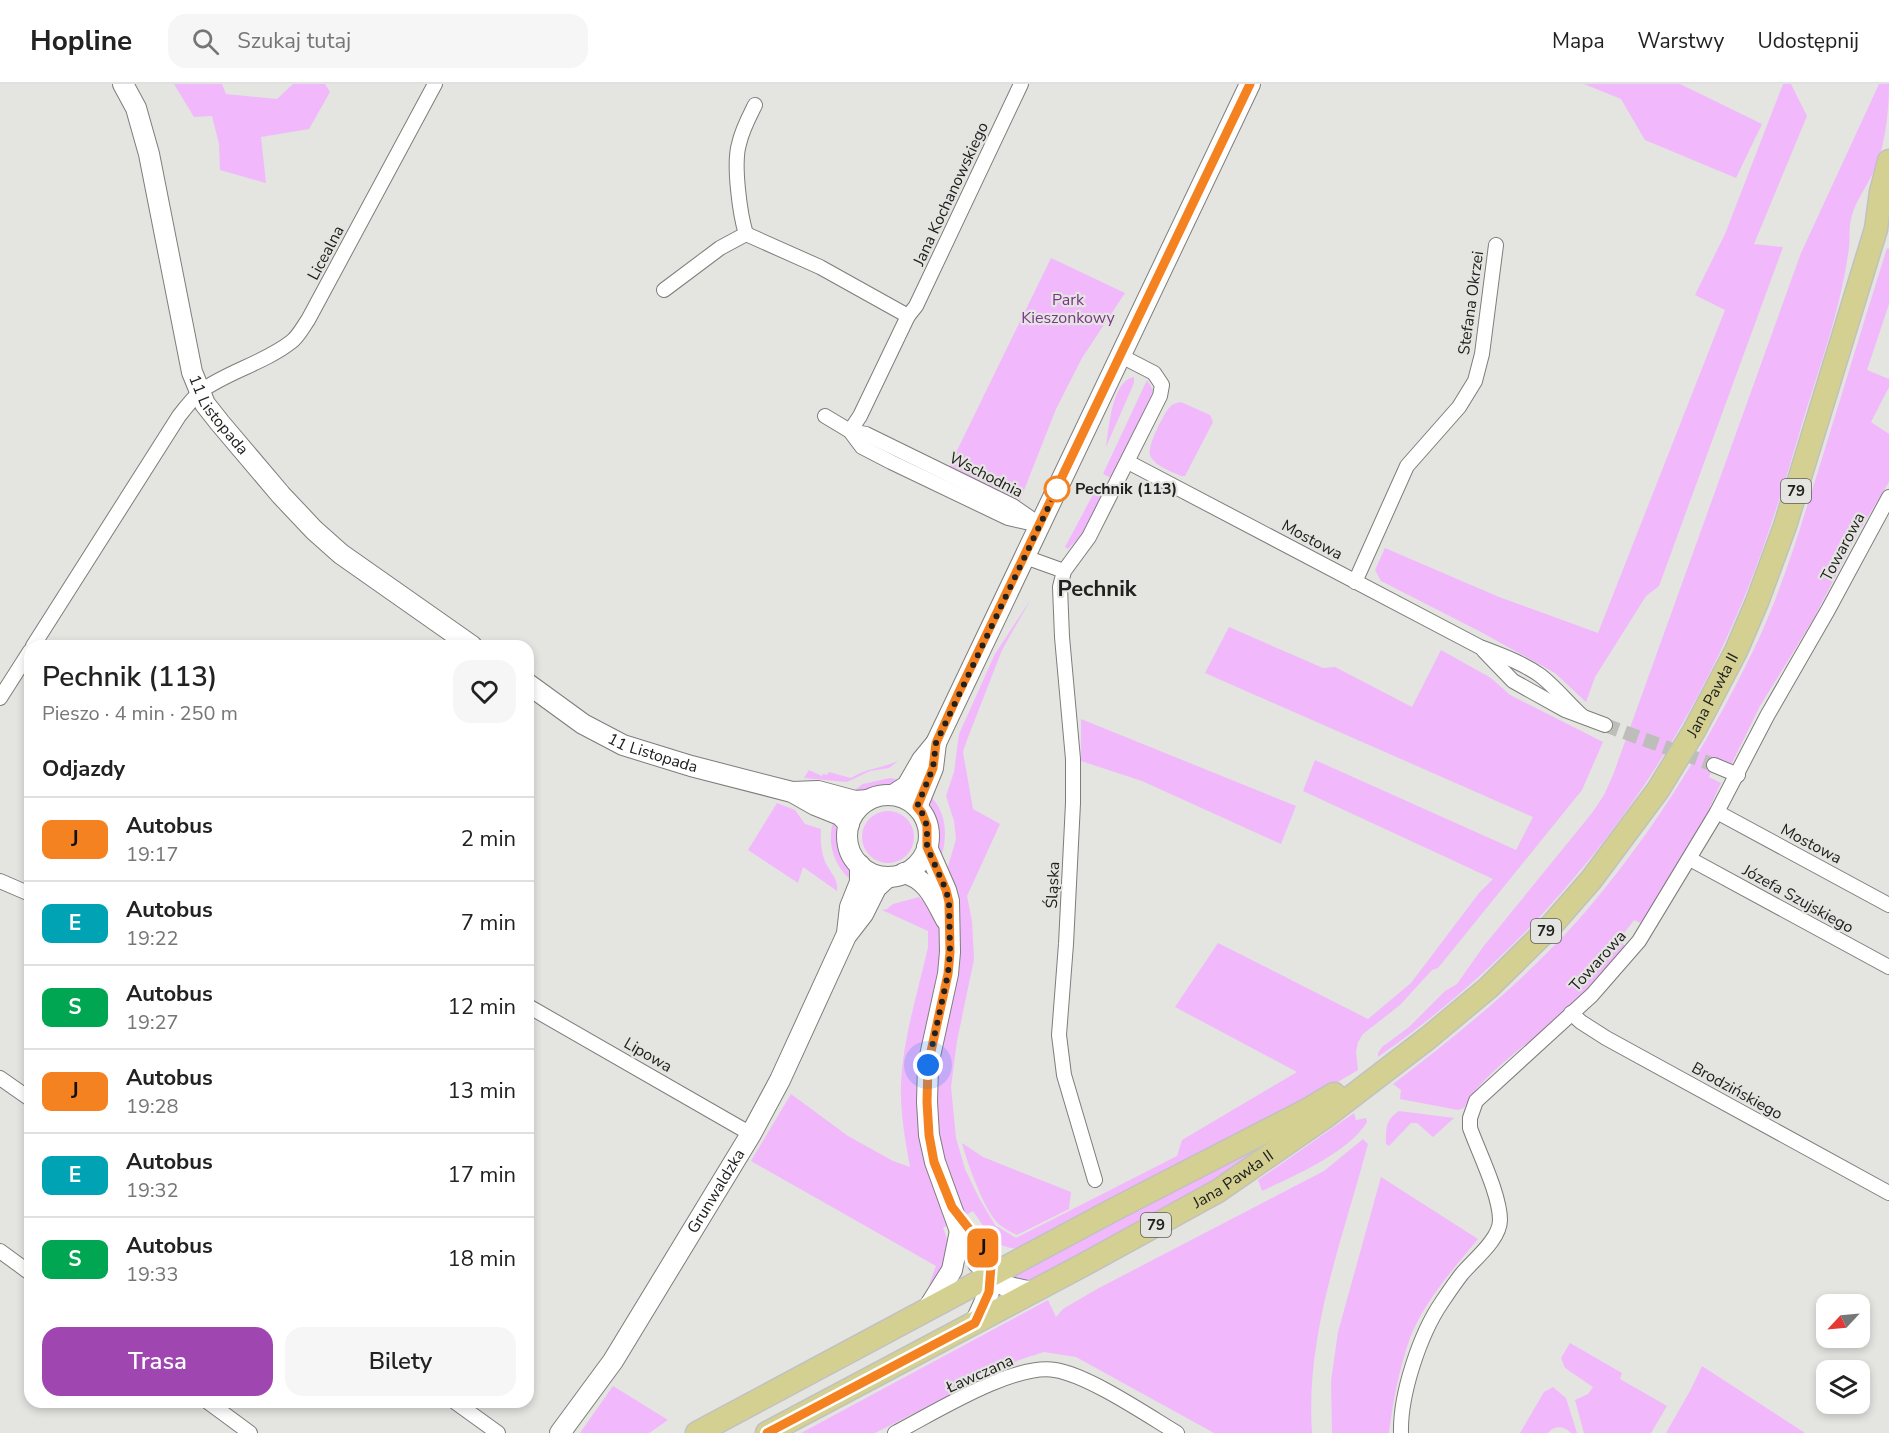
<!DOCTYPE html>
<html lang="pl">
<meta charset="utf-8">
<style>
body{margin:0;font-family:"Nunito Sans",sans-serif;background:#f6f6f6;color:#222;height:100vh;display:flex;flex-direction:column;font-size:22px;white-space:nowrap}
*{box-sizing:border-box;margin:0}
p{font-size:20px;color:#767676}
.icon{flex:none;width:33px;height:33px;fill:none;stroke:currentColor;stroke-width:2;stroke-linecap:round;stroke-linejoin:round}
.map{position:relative;flex:1;overflow:hidden}
.drawer{position:absolute;left:24px;top:556px;width:510px;height:768px;display:flex;flex-direction:column;background:#fff;border-radius:18px;box-shadow:0 3px 9px #0003}
.drawer>*{flex:none}
.badge{padding:0 12px;border-radius:9px;font-size:21px;line-height:39px}
.needle{width:39px;rotate:244deg}
.fabs{position:absolute;left:1816px;top:1210px;display:grid;gap:12px}
.fabs a{display:grid;place-items:center;width:54px;height:54px;border-radius:12px;background:#fff;box-shadow:0 3px 9px #0003;font-size:30px}
.you{position:absolute;width:30px;height:30px;margin:-15px;border:4px solid #fff;border-radius:50%;background:#1a73e8;box-shadow:0 0 0 9px #1a73e833}
.map>.badge{position:absolute;translate:-50% -50%;box-shadow:0 0 0 3px #fff}
h2{padding:0 18px;font-size:22px;line-height:54px}
.round{display:grid;place-items:center;flex:none;width:63px;height:63px;border-radius:18px;background:#f6f6f6}
.overview{display:flex;align-items:center;justify-content:space-between;height:102px;padding:0 18px}
h1{font-size:28px;font-weight:600;line-height:45px}
.button{display:flex;gap:12px;margin-top:auto;padding:12px 18px}
.button a{flex:1;height:69px;border-radius:18px;background:#a046b1;color:#fff;font-size:24px;font-weight:600;line-height:69px;text-align:center}
.button a+a{background:#f6f6f6;color:#222}
ul{padding:0;list-style:none}
li{display:flex;align-items:center;gap:18px;height:84px;padding:0 18px;border-top:2px solid #e0e0e0}
li div{flex:1}
li b{display:block;font-size:22px}
li em{font-style:normal}
li .badge{min-width:66px;font-weight:700;text-align:center}
header{display:flex;align-items:center;gap:36px;box-sizing:border-box;height:84px;padding:0 30px;background:#fff;border-bottom:2px solid #e0e0e0}
header strong{font-size:28px}
nav{display:flex;gap:33px;margin-inline-start:auto;font-size:21px}
.search{width:420px;height:54px;background:#f6f6f6;display:flex;align-items:center;gap:15px;box-sizing:border-box;padding:0 21px;border-radius:18px;color:#767676;font-size:22px}
.map>svg:first-child{display:block}
.green{fill:#f1b9fc}
.lines{fill:none;stroke-linecap:round;stroke-linejoin:round}
.street-tunnel{stroke:#bdbdba;stroke-width:14;stroke-dasharray:14 7;stroke-linecap:butt}
.street-casing{stroke:#7d7d7a;stroke-width:16}
.secondary-casing{stroke:#7d7d7a;stroke-width:22}
.primary-casing{stroke:#c1c1c1;stroke-width:25}
.street{stroke:#fff;stroke-width:14}
.secondary{stroke:#fff;stroke-width:20}
.primary{stroke:#d3d092;stroke-width:22}
.line-casing{stroke:#fff;stroke-width:14}
.line{stroke:#f58220;stroke-width:9}
.walk{stroke:#212120;stroke-width:6;stroke-dasharray:0 10.8}
.stop-dot{fill:#fff;stroke:#f58220;stroke-width:3}
.labels{text-anchor:middle;dominant-baseline:central;stroke-width:4.5;stroke-linejoin:round;paint-order:stroke}
.shield{fill:#e4e4e1;stroke:#5c5c5a;stroke-width:1.5}
.shield-label{font-size:15px;font-weight:bold;fill:#212120}
.street-label{font-size:16px;fill:#212120;stroke:#e4e4e1}
.park-label{font-size:16px;fill:#7b3588;stroke:#e4e4e1}
.stop-label{font-size:16px;font-weight:bold;fill:#212120;stroke:#e4e4e1;text-anchor:start}
.district-label{font-size:22px;font-weight:bold;fill:#212120;stroke:#e4e4e1}
</style>
<header>
<strong>Hopline</strong>
<div class="search"><svg class="icon" aria-label="search" viewBox="0 0 24 24"><circle cx="10" cy="10" r="6"/><path d="M15 15l6 6"/></svg>Szukaj tutaj</div>
<nav><a>Mapa</a><a>Warstwy</a><a>Udostępnij</a></nav>
</header>
<div class="map">
<svg width="1889" height="1349" viewBox="0 0 1889 1349">
<rect width="100%" height="100%" fill="#e4e4e1"/>
<g class="green">
<polygon points="174,0 222,0 226,10 277,15 293,0 325,0 330,8 309,45 261,53 266,99 220,86 219,60 212,32 194,33"/>
<polygon points="1584,0 1680,0 1762,40 1736,94 1645,56 1621,15"/>
<polygon points="1783,0 1791,0 1807,32 1754,160 1783,163 1659,502 1646,512 1595,593 1586,618 1555,589 1481,548 1381,497 1375,486 1385,464 1499,513 1598,549 1725,226 1695,211 1725,150"/>
<path d="M1879 0H1889C1889 28 1885 64 1873 89 1865 106 1852 121 1850 141 1849 148 1850 156 1849 163 1841 227 1817 289 1799 350 1779 419 1757 488 1727 553 1650 721 1529 868 1378 973V969L1382 963 1409 943 1445 907 1457 900 1483 863 1592 729 1604 711 1613 691 1801 169Z"/>
<path d="M1887 164 1889 165V220L1867 286 1889 295V303L1871 338 1889 350V398L1855 454 1814 534 1760 622 1731 681 1717 675 1709 693 1721 699 1707 730 1641 839 1634 836 1619 856 1625 862C1605 884 1586 907 1565 928 1536 954 1481 990 1464 1024L1458 1026 1400 1015 1401 1006 1393 1000C1469 942 1545 880 1605 804 1664 731 1712 651 1753 567 1781 509 1800 445 1819 384 1842 310 1864 237 1887 164Z"/>
<polygon points="1051,174 1125,209 1082,274 1056,325 1019,419 949,383"/>
<path d="M1134 293V299L1106 363C1109 344 1112 296 1134 293Z"/>
<polygon points="1147,296 1153,306 1151,313 1111,394 1103,390"/>
<path d="M1181 318 1210 331 1213 338 1185 392H1181C1171 387 1154 382 1150 371 1147 363 1163 331 1169 324 1172 320 1176 319 1181 318Z"/>
<polygon points="1097,403 1104,408 1083,450 1068,465 1065,463"/>
<path d="M1031 515 1002 566 967 656 963 668 973 725 1000 740 967 812 972 837 974 875 957 957 951 1003 956 1054 965 1085 979 1114 995 1141 1016 1154 1177 1072 1182 1056 1297 988 1175 923 1218 859 1368 935 1411 899 1479 809 1493 795 1303 707 1315 676 1516 766 1533 733 1205 589 1229 543 1323 584 1335 583 1412 623 1441 566 1491 594 1510 611 1603 658 1582 706 1438 884 1432 886 1400 921 1363 950 1358 958 1356 968 1358 986 1311 1014 1022 1164C996 1168 986 1145 973 1127L943 1144C954 1170 947 1176 936 1200L929 1201 936 1182 751 1077 791 1010 848 1052 893 1077 910 1083C905 1055 900 1028 901 1000 903 954 918 908 928 863V847L882 826 887 825 893 820 919 813 923 817 936 807 950 791 947 786 956 755 954 737 946 712 954 688 959 650 995 570Z"/>
<polygon points="1081,635 1296,722 1281,760 1142,697 1081,677"/>
<path d="M898 677 889 684 870 687 847 698 804 694 809 686 822 692 823 690 827 691 829 688 851 694C868 684 882 684 898 677Z"/>
<polygon points="890,694 902,696 886,704 849,710 863,700"/>
<path d="M929 711C947 727 948 753 941 774 936 763 937 756 936 745 934 733 929 724 929 711Z"/>
<path d="M777 719 795 726 805 740 821 745C820 755 821 765 824 775 828 787 839 794 837 807L803 783 798 799 748 766Z"/>
<circle cx="888" cy="753" r="26"/>
<path d="M833 738C839 747 838 757 842 767 846 778 852 785 852 797 834 782 827 760 833 738Z"/>
<path d="M1399 1027 1454 1034 1433 1053 1417 1039H1411L1389 1062 1386 1060C1386 1045 1385 1036 1399 1027Z"/>
<path d="M1354 1029 1356 1036 1366 1034 1367 1038C1347 1070 1295 1091 1262 1107L1258 1096Z"/>
<polygon points="1294,1046 1222,1093 1033,1195 1024,1197 1011,1195 1011,1192 1133,1127"/>
<path d="M1363 1055 1368 1060C1343 1154 1305 1250 1312 1349H1214L1076 1273 1044 1268 1019 1276 875 1349H801L1048 1216 1056 1233 1063 1225 1097 1205 1324 1087Z"/>
<path d="M962 1059 983 1073 1071 1108 1069 1125 1017 1151C1011 1148 1005 1145 1000 1141 985 1130 967 1078 962 1059Z"/>
<path d="M1381 1093 1478 1155C1453 1185 1424 1218 1410 1254 1399 1285 1393 1317 1389 1349H1332L1331 1297 1338 1248Z"/>
<polygon points="1570,1259 1622,1289 1620,1295 1667,1322 1651,1349 1584,1349 1575,1316 1588,1310 1593,1303 1565,1284 1561,1274"/>
<polygon points="1702,1282 1805,1349 1666,1349 1690,1307"/>
<polygon points="613,1302 668,1336 649,1349 580,1349"/>
<path d="M1553 1303 1566 1314 1577 1349H1571C1564 1342 1555 1341 1548 1349H1520L1544 1308Z"/>
</g>
<g class="lines">
<polyline class="street-tunnel" points="1605,641 1714,681"/>
<g class="street-casing">
<g id="street">
<path d="M755 21C749 33 742 46 739 60 733 80 740 131 746 150L820 183 908 232"/>
<polyline points="664,206 720,164 746,150"/>
<polyline points="825,332 850,347 862,363 891,378 1008,434 1039,441"/>
<polyline points="850,347 860,332 908,232 916,222 1021,0"/>
<polyline points="850,347 866,350 1013,422 1036,438"/>
<path d="M1128 378 1480 563C1501 571 1523 579 1541 592 1556 604 1568 619 1582 632"/>
<polyline points="1025,473 1064,487"/>
<polyline points="1355,498 1407,382 1459,323 1475,297 1482,270 1496,161"/>
<path d="M33 562 179 332C186 323 193 314 201 307 229 287 264 279 291 258 298 253 303 243 308 236L435 0"/>
<polyline points="1484,567 1513,597 1565,626 1605,641"/>
<polyline points="0,614 30,567"/>
<polyline points="1714,681 1738,691"/>
<polyline points="1717,728 1889,821"/>
<polyline points="1690,775 1889,883"/>
<polyline points="0,797 30,810"/>
<polyline points="528,922 751,1050"/>
<polyline points="1571,929 1581,938 1606,954 1889,1109"/>
<polyline points="0,994 30,1015"/>
<polyline points="1095,1096 1064,991 1059,951 1066,860 1073,719 1073,675 1062,553 1060,503 1064,487 1089,453 1160,312 1162,301 1154,289 1121,272"/>
<polyline points="0,1167 30,1189"/>
<polyline points="208,1318 250,1349"/>
<polyline points="455,1318 498,1349"/>
<path d="M895 1349C934 1329 1013 1279 1055 1286 1088 1291 1147 1331 1177 1349"/>
<path d="M1401 1349C1400 1310 1420 1250 1442 1218 1448 1209 1454 1200 1461 1191 1472 1177 1500 1156 1500 1136 1500 1111 1479 1069 1470 1044V1034L1476 1017 1592 911 1639 857 1717 728 1767 632 1828 526 1889 413"/>
</g>
</g>
<g class="secondary-casing">
<g id="secondary">
<path id="s1" d="M123 0 136 24 149 70 192 288 205 320 220 339 281 411 314 446 341 470 472 562"/>
<path id="s2" d="M528 600 583 640 623 661 691 682 792 708 815 721 840 731 849 740"/>
<polyline points="792,708 818,707 855,717 868,716"/>
<polyline points="893,711 907,702 922,676 936,659 1250,0"/>
<circle cx="888" cy="752" r="41"/>
<polyline points="917,723 933,684 936,659"/>
<polyline points="927,763 946,806 949,817 950,868 948,890 928,981 927,1018 929,1051 935,1078 960,1147 978,1179 1005,1202 1032,1208"/>
<path d="M904 789C928 795 935 816 946 836"/>
<polyline points="847,849 850,823 860,798 860,781"/>
<polyline points="927,1226 952,1186 960,1147"/>
<polyline points="975,1239 989,1208 991,1182"/>
<path id="s3" d="M560 1349 613 1277 751 1050 780 996 846 852 863 830 876 804 888 793"/>
</g>
</g>
<g class="primary-casing">
<g id="primary">
<polyline points="697,1349 1115,1125 1309,1025 1334,1010"/>
<path id="s4" d="M767 1349 1085 1180 1218 1107 1325 1033 1428 954 1488 904 1549 844 1591 796 1658 706 1694 647 1736 567 1757 518 1785 442 1876 145 1881 108 1889 77"/>
</g>
</g>
<use href="#street" class="street"/>
<use href="#secondary" class="secondary"/>
<use href="#primary" class="primary"/>
</g>
<g class="lines">
<g class="line-casing">
<polyline id="line" points="767,1349 975,1239 989,1208 991,1182 981,1160 952,1123 934,1078 929,1051 927,1018 928,981 948,890 950,868 949,818 946,806 927,763 927,742 922,729 917,723 933,684 936,659 958,610 1250,0"/>
</g>
<use href="#line" class="line"/>
<polyline class="walk" points="928,981 948,890 950,868 949,818 946,806 927,763 927,742 922,729 917,723 933,684 936,659 1057,405"/>
</g>
<circle class="stop-dot" cx="1057" cy="405" r="12"/>
<g class="labels">
<g class="shield">
<rect x="1781" y="395" width="30" height="24" rx="4.5"/>
<rect x="1531" y="835" width="30" height="24" rx="4.5"/>
<rect x="1141" y="1129" width="30" height="24" rx="4.5"/>
</g>
<g class="shield-label">
<text x="1796" y="407">79</text>
<text x="1546" y="847">79</text>
<text x="1156" y="1141">79</text>
</g>
<g class="street-label">
<text transform="translate(951 110) rotate(-65)">Jana Kochanowskiego</text>
<text transform="translate(326 169) rotate(-62)">Licealna</text>
<text transform="translate(1471 219) rotate(-82)">Stefana Okrzei</text>
<text stroke="none"><textPath href="#s1" startOffset="348">11 Listopada</textPath></text>
<text transform="translate(986 391) rotate(27)">Wschodnia</text>
<text transform="translate(1312 456) rotate(28)">Mostowa</text>
<text transform="translate(1843 463) rotate(-62)">Towarowa</text>
<text stroke="none"><textPath href="#s4" startOffset="1221">Jana Pawła II</textPath></text>
<text stroke="none"><textPath href="#s2" startOffset="144">11 Listopada</textPath></text>
<text transform="translate(1811 760) rotate(28)">Mostowa</text>
<text transform="translate(1053 801) rotate(-87)">Śląska</text>
<text transform="translate(1798 815) rotate(29)">Józefa Szujskiego</text>
<text transform="translate(1598 877) rotate(-48)">Towarowa</text>
<text transform="translate(648 971) rotate(30)">Lipowa</text>
<text transform="translate(1737 1007) rotate(29)">Brodzińskiego</text>
<text stroke="none"><textPath href="#s4" startOffset="531">Jana Pawła II</textPath></text>
<text stroke="none"><textPath href="#s3" startOffset="288">Grunwaldzka</textPath></text>
<text transform="translate(980 1290) rotate(-24)">Ławczana</text>
</g>
<g class="park-label">
<text x="1068" y="216">Park<tspan x="1068" dy="18">Kieszonkowy</tspan></text>
</g>
<g class="stop-label">
<text x="1075" y="405">Pechnik (113)</text>
</g>
<g class="district-label">
<text x="1097" y="505">Pechnik</text>
</g>
</g>
</svg>
<div class="fabs">
<a><svg class="needle" viewBox="-14 -14 28 28"><path d="M0-13l5 13h-10z" fill="#e53935"/><path d="M0 13l5-13h-10z" fill="#767676"/></svg></a>
<a><svg class="icon" aria-label="layers" viewBox="0 0 24 24"><path d="M12 4l9 5-9 5-9-5zM3 14l9 5 9-5"/></svg></a>
</div>
<div class="you" style="left:928px;top:981px"></div>
<b class="badge" style="left:983px;top:1164px;background:#f58220;color:#111">J</b>
<section class="drawer">
<div class="overview"><div><h1>Pechnik (113)</h1><p>Pieszo · 4 min · 250 m</p></div><a class="round"><svg class="icon" aria-label="heart" viewBox="0 0 24 24"><path d="M12 20l-8-8c-3-5 5-10 8-4 3-6 11-1 8 4z"/></svg></a></div>
<h2>Odjazdy</h2>
<ul>
<li><span class="badge" style="background:#f58220;color:#111">J</span><div><b>Autobus</b><p>19:17</p></div><em>2 min</em></li>
<li><span class="badge" style="background:#00a3b4;color:#fff">E</span><div><b>Autobus</b><p>19:22</p></div><em>7 min</em></li>
<li><span class="badge" style="background:#00a651;color:#fff">S</span><div><b>Autobus</b><p>19:27</p></div><em>12 min</em></li>
<li><span class="badge" style="background:#f58220;color:#111">J</span><div><b>Autobus</b><p>19:28</p></div><em>13 min</em></li>
<li><span class="badge" style="background:#00a3b4;color:#fff">E</span><div><b>Autobus</b><p>19:32</p></div><em>17 min</em></li>
<li><span class="badge" style="background:#00a651;color:#fff">S</span><div><b>Autobus</b><p>19:33</p></div><em>18 min</em></li>
</ul>
<div class="button"><a>Trasa</a><a>Bilety</a></div>
</section>
</div>
